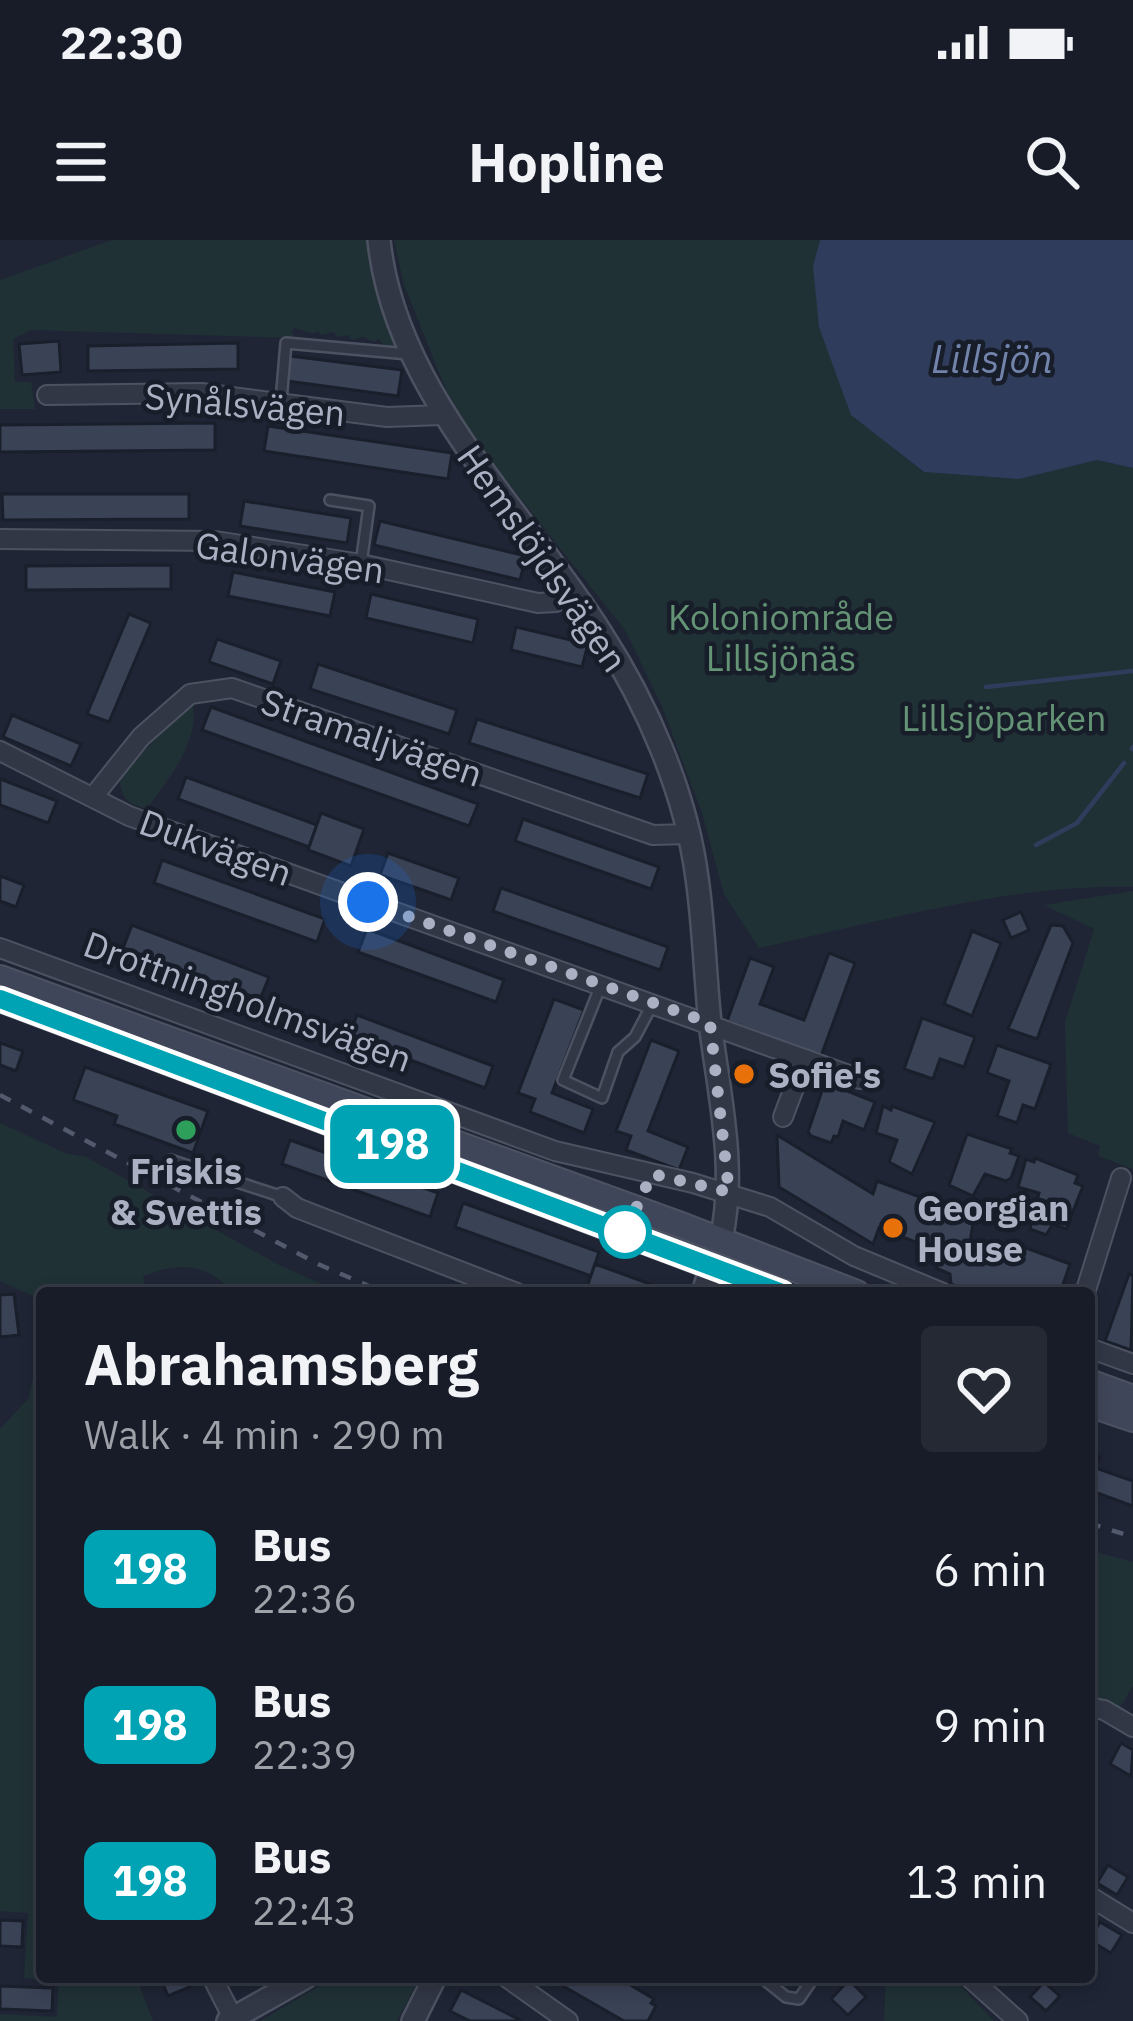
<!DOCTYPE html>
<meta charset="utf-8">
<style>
body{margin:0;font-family:"IBM Plex Sans",sans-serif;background:#242934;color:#f1f3f6;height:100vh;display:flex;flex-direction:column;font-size:45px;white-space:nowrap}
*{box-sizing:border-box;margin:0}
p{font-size:39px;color:#9ea1a8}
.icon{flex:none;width:66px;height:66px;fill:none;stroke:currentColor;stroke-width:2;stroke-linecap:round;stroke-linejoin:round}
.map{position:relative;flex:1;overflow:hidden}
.details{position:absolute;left:36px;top:1047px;width:1059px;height:696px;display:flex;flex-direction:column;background:#171c28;border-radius:12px;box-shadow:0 6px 18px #0003,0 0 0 3px #363a45}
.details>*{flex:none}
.badge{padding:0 24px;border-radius:18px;font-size:42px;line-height:78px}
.you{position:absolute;width:60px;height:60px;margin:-30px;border:9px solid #fff;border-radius:50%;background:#1a73e8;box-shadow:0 0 0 18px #1a73e833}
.map>.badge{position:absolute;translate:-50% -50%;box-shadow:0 0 0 6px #fff}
.round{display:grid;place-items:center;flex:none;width:126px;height:126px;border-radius:12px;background:#242934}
.headline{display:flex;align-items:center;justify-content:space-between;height:204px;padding:0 48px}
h1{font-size:57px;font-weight:800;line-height:90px}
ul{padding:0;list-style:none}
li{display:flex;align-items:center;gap:36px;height:156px;padding:0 48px}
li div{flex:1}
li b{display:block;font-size:45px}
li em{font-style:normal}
li .badge{min-width:132px;font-weight:700;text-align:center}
.status{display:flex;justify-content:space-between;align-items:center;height:84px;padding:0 60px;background:#171c28;direction:ltr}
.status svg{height:33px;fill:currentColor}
header{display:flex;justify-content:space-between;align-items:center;height:156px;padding:0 48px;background:#171c28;font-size:54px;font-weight:800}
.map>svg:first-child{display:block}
.green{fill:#203136}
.water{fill:#303c5b}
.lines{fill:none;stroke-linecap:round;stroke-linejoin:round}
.stream{stroke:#303c5b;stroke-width:4.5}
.building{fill:#3a4256;stroke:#1a1f2c;stroke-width:3}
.service-casing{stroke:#4c5261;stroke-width:14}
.minor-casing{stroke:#4c5261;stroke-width:22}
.tertiary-casing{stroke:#4c5261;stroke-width:26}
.secondary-casing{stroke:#4c5261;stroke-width:28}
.service{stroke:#323746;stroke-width:9}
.minor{stroke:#323746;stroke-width:18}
.tertiary{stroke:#323746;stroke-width:21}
.secondary{stroke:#404659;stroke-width:24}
.rail{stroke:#545a6d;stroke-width:4.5;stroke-dasharray:12 12;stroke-linecap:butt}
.line-casing{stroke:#fff;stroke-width:27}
.line{stroke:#00a3b4;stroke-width:18}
.walk{stroke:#abb1c3;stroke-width:12;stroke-dasharray:0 21.6}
.food-dot{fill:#e8710a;stroke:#181d2a;stroke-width:4.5}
.leisure-dot{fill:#2e9e5b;stroke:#181d2a;stroke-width:4.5}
.stop-dot{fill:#fff;stroke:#00a3b4;stroke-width:6}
.labels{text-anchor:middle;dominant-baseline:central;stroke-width:9;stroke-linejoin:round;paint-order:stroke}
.street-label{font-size:36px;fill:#abb1c3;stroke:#181d2a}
.park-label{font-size:36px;fill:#649375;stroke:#181d2a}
.poi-label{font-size:36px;font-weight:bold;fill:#abb1c3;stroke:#181d2a;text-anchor:start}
.water-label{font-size:39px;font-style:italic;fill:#7384ac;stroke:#181d2a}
</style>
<div class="status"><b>22:30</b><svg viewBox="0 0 49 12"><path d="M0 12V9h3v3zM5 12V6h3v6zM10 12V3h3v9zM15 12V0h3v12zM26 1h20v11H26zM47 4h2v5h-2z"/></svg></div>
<header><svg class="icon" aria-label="menu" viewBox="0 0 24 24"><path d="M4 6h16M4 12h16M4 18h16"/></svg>Hopline<svg class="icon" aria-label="search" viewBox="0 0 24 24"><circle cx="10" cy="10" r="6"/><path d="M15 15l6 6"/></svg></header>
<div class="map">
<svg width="1133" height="1781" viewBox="0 0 1133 1781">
<rect width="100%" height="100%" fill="#1f2535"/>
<g class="green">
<polygon points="112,0 366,0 378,57 396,110 388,110 379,99 374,102 363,97 352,100 348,95 337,97 333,92 321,95 318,91 313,94 295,88 291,92 296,98 31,90 13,99 15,142 31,142 35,169 0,169 0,40"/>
<path d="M394 0H820L813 26 851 174 923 232 1019 239 1097 220 1133 228V647C1010 644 879 682 759 708L724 654 702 573 661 464 625 390 498 230 451 162 404 45Z"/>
<path d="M193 464C199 503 168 539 147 569 128 564 120 558 120 538L178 474Z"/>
<polygon points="1133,651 1133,929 1098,916 1100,906 1068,893 1065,783 1094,689 1044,665"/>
<path d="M0 883 65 913 86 917 279 1025 342 1053H233C207 1022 179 1022 143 1036L146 1053H42V1060L0 1041Z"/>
<polygon points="42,1088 42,1737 136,1737 153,1781 0,1781 0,1774 57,1777 59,1741 24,1738 28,1673 0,1671 0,1189 29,1158"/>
<polygon points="1089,1310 1133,1322 1133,1446 1118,1471 1089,1461"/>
<polygon points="335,1737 420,1737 397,1781 260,1781"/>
<polygon points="886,1737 952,1737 994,1781 884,1781"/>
</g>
<polygon class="water" points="820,0 1133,0 1133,228 1097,220 1019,239 924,232 851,175 819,87 813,26"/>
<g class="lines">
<g class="stream">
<polyline points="986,447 1133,431"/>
<polyline points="1132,509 1133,507"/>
<polyline points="1036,605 1077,583 1124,523"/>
</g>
</g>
<g class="building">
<polygon points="59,101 61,132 22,135 19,104"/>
<polygon points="238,103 238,129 88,131 88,106"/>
<polygon points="290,116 402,130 398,156 287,141"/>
<polygon points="215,183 215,210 0,212 0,185"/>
<polygon points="268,186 452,213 448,239 264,211"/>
<polygon points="2,254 189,254 189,279 3,280"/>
<polygon points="244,261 351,278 347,303 240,286"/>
<polygon points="380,281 526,316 520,340 374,305"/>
<polygon points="171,325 171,349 26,350 26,326"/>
<polygon points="233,332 335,352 330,376 228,356"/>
<polygon points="371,354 478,379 473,403 366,378"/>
<polygon points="129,374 151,383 109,482 87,474"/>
<polygon points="516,387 588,404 582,427 511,410"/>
<polygon points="217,399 281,421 273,444 209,422"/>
<polygon points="318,424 457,470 449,494 310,449"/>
<polygon points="211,467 478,564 469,586 202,490"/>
<polygon points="12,475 81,504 71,526 3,497"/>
<polygon points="477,479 648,534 640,558 469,503"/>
<polygon points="186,537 317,585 309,607 178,559"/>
<polygon points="0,539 57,561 48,583 0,565"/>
<polygon points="321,573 364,589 351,626 308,610"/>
<polygon points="523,579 659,627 651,649 515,601"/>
<polygon points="388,613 459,638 451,660 380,635"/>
<polygon points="162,620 325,679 317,702 154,643"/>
<polygon points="0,636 24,645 16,667 0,661"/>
<polygon points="501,648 668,707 660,730 493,671"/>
<polygon points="1021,672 1029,690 1011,698 1003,680"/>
<polygon points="132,685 269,737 260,759 123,708"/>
<polygon points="1051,685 1063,686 1073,703 1037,799 1008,789"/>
<polygon points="367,689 504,740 496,762 358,712"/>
<polygon points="972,691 1001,703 972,776 944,764"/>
<polygon points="829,713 855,723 821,816 727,781 750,718 774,727 760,764 804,780"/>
<polygon points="554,759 584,770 552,853 593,869 584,893 530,872 535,859 518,853"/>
<polygon points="357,775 493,826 485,848 349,797"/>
<polygon points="922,778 975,797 964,827 940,819 933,839 904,829"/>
<polygon points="651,800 679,811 648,891 688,907 679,930 626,910 631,896 616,891"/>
<polygon points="0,803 23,811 16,831 0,825"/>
<polygon points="997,805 1051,824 1035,869 1023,865 1017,883 997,876 1009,841 987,833"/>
<polygon points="754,822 754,841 735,843 735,824"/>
<polygon points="85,827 208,871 193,913 114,884 117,876 73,860"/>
<polygon points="825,842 875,862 864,890 843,881 838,897 834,896 831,903 811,896 808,892"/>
<polygon points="883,866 891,870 892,866 935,882 912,934 889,922 897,900 876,893"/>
<polygon points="967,894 1012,909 1010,913 1019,916 1011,938 1006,941 985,934 973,956 949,945"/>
<polygon points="777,895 873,954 877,941 974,977 969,1009 1003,1019 1018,1005 1070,1024 1060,1053 1031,1046 1029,1053 975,1053 951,1044 950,1034 936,1028 942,1012 879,988 873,1004 779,947"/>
<polygon points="290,900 438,953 430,977 282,924"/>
<polygon points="1035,918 1078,935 1075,943 1083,946 1066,989 1053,984 1046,995 1030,989 1039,953 1018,947 1026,919 1034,922"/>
<polygon points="463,963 599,1012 591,1036 455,987"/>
<polygon points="595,1024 661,1048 659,1053 603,1053 587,1047"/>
<polygon points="1129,1034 1133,1036 1131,1110 1105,1101"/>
<polygon points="14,1054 19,1095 0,1097 0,1055"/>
<polygon points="1089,1213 1100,1217 1096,1228 1133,1241 1133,1266 1089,1250"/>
<polygon points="1121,1503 1133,1510 1131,1536 1110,1524"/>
<polygon points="1108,1625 1128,1637 1117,1655 1097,1643"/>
<polygon points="0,1680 23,1681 22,1707 0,1706"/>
<polygon points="1100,1682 1122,1695 1111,1713 1089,1700"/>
<polygon points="160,1737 188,1737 192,1746 168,1756"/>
<polygon points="563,1737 617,1737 654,1759 651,1763 656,1766 648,1781 624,1781 563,1746 560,1742"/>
<polygon points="849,1740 866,1757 848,1775 831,1759"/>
<polygon points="1044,1742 1060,1756 1046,1771 1030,1757"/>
<polygon points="0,1746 53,1748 52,1771 0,1769"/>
<polygon points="461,1750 522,1781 470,1781 450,1771"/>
</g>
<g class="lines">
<g class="service-casing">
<g id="service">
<polyline points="281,161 286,103 408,114"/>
<polyline points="330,260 369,266 361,324"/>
<polyline points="601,745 563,840 602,858 618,812 635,797 653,763"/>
<polyline points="170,920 283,957"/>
<polyline points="761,1737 786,1757 799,1759 814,1737"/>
</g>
</g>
<g class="minor-casing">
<g id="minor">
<polyline points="47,155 201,153 387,177 442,175"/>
<polyline points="0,299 215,301 361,324 538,363 556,362 573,352"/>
<polyline points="0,511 129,576 860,839"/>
<polyline points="93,557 141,497 190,454 232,448 653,595 688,594"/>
<polyline points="0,708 555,911 693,943 770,967 854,1016 943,1053"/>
<polyline points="783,877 805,819"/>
<polyline points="283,957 297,968 517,1053"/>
<polyline points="1085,1053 1121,938"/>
<polyline points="1089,1108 1133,1124"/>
<polyline points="1089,1467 1104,1470 1133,1487"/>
<polyline points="1089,1656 1133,1683"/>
<polyline points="212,1737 233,1778"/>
<polyline points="506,1737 568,1781"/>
<polyline points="969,1737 1018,1781"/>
</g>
</g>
<g class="tertiary-casing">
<g id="tertiary">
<path d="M379 0C394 151 523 270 601 393 647 464 686 553 697 638 704 686 705 735 710 783 719 855 737 928 721 1000"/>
<polyline points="703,1053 711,1027"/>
<polyline points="228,1781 306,1737"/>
<polyline points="413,1781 435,1737"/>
</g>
</g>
<g class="secondary-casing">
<g id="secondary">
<polyline points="0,738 681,985 857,1053"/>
<polyline points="0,759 782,1053"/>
<polyline points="1089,1142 1133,1158"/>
<polyline points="1089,1164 1133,1179"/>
</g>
</g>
<use href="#service" class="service"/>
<use href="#minor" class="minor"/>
<use href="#tertiary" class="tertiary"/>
<use href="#secondary" class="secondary"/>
<g class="rail">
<polyline points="0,855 318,1024 385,1053"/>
<polyline points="1089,1283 1133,1297"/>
</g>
</g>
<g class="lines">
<g class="line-casing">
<polyline id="line" points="0,759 782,1053"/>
</g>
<use href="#line" class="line"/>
<polyline class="walk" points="368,662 710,783 729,952 652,934 625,992"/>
</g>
<g class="food-dot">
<circle cx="744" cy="834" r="12"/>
<circle cx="893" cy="988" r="12"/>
</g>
<circle class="leisure-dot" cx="186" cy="890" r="12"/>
<circle class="stop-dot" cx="625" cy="992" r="24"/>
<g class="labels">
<g class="street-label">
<text transform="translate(245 164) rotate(5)">Synålsvägen</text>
<text transform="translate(290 317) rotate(8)">Galonvägen</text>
<text transform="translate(543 318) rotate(55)">Hemslöjdsvägen</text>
<text transform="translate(372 497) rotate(19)">Stramaljvägen</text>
<text transform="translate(216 607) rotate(20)">Dukvägen</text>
<text transform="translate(248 761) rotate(20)">Drottningholmsvägen</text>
</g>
<g class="park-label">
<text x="781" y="376">Koloniområde<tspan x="781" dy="41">Lillsjönäs</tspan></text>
<text x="1004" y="477">Lillsjöparken</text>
</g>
<g class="poi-label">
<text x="768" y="834">Sofie's</text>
<text x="186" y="930" text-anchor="middle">Friskis<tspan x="186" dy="41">&amp; Svettis</tspan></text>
<text x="917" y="967">Georgian<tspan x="917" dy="41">House</tspan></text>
</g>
<g class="water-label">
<text x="992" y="118">Lillsjön</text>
</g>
</g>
</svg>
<div class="you" style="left:368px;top:662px"></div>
<b class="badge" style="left:392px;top:904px;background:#00a3b4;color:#fff">198</b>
<section class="details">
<div class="headline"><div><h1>Abrahamsberg</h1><p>Walk · 4 min · 290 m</p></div><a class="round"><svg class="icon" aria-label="heart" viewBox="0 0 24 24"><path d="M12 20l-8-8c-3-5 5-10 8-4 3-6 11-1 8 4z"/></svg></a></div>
<ul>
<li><span class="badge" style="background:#00a3b4;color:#fff">198</span><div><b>Bus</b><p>22:36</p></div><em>6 min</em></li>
<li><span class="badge" style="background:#00a3b4;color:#fff">198</span><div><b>Bus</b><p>22:39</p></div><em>9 min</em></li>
<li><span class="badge" style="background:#00a3b4;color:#fff">198</span><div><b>Bus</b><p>22:43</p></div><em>13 min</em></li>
</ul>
</section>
</div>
